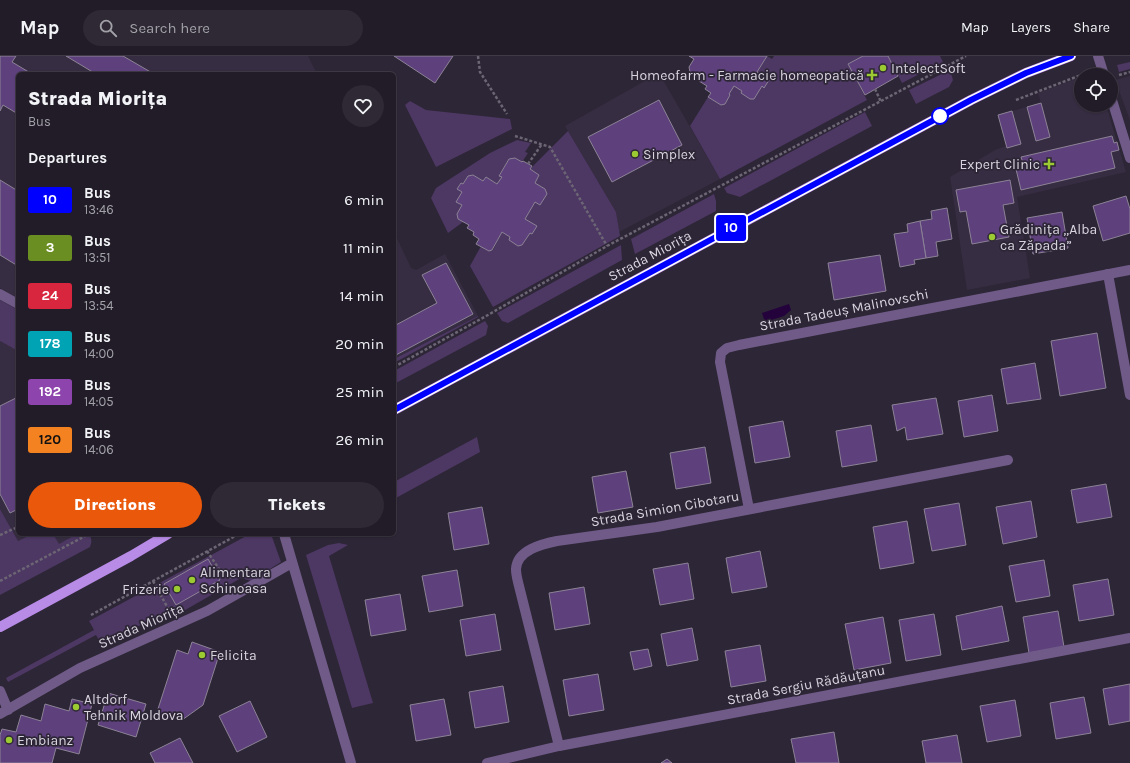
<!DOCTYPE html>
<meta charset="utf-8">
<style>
body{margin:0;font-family:Karla,sans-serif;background:#2e2934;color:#f1f3f6;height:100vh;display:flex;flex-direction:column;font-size:15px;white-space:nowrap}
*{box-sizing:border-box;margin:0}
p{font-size:13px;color:#a2a1a8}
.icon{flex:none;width:22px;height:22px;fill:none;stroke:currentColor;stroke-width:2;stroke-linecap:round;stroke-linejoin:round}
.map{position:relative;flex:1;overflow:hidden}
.details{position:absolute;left:16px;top:16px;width:380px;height:464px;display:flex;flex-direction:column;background:#221c28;border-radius:6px;box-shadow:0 1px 3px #0004,0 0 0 1px #3f3a45}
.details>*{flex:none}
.badge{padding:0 8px;border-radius:3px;font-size:14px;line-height:26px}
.buttons{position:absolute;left:1074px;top:12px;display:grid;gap:8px}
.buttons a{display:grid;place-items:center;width:44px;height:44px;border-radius:50%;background:#221c28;box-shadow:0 1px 3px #0004,0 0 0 1px #3f3a45;font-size:20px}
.map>.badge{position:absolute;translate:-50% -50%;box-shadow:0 0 0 2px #fff}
h2{padding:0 12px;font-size:15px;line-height:36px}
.round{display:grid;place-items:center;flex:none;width:42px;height:42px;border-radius:21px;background:#2e2934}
.summary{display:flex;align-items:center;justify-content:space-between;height:68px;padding:0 12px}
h1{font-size:19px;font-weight:800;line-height:30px}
.cta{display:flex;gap:8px;margin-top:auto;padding:8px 12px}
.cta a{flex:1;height:46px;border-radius:24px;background:#ea580c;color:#fff;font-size:16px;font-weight:800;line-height:46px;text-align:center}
.cta a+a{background:#2e2934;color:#f1f3f6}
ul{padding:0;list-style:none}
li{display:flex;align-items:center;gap:12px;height:48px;padding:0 12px}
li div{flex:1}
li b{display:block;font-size:15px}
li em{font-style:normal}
li .badge{min-width:44px;font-weight:700;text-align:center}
header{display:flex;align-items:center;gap:24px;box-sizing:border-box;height:56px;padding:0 20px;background:#221c28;border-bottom:1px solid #3f3a45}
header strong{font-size:19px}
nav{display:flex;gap:22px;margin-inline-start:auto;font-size:14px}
.search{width:280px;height:36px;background:#2e2934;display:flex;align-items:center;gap:10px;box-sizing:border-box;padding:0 14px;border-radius:22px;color:#a2a1a8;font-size:15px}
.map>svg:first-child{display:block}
.built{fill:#372d42}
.green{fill:#4d3763}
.water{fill:#24023c}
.building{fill:#5e407d;stroke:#8c8396}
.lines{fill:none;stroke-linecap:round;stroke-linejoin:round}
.path{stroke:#6c6574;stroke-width:2.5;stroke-dasharray:3 2;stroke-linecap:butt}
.minor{stroke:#705b88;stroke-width:10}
.major{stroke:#b88be7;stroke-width:10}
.line-casing{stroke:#fff;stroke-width:9}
.line{stroke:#00f;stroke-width:6}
.poi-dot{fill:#9cca32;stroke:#2d2636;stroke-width:1.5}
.stop-dot{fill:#fff;stroke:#00f;stroke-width:2}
.labels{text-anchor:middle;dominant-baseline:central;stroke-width:3.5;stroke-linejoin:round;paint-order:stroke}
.poi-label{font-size:14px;fill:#d8d3de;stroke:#2d2636;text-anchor:start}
.street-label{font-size:14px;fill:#d8d3de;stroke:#2d2636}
</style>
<header>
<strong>Map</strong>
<div class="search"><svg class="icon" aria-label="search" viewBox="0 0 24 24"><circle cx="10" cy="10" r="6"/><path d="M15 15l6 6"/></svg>Search here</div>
<nav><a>Map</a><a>Layers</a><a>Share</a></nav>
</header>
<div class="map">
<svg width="1130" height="707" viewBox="0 0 1130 707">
<rect width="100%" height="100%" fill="#2d2636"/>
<g class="built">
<polygon points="0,0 308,0 317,18 18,18 18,242 0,232"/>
<polygon points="659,17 720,123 619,176 616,156 565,70"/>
<polygon points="1130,20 1130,64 1115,24"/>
<polygon points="1081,21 1081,49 1106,49 1126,116 1017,141 1030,222 967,234 950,121 995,94 1006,90 998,59 1041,47 1038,37"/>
<polygon points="394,176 411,212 416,214 445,198 478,260 394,303"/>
<polygon points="0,285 18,295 18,478 32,478 18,485 0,453"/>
<polygon points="53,478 77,478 58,489"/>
</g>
<g class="green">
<polygon points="767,0 772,3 774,0 863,0 848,8 867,44 720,123 690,70 708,41 721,49 725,48 730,39 729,38 734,30 742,35 741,37 750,43 754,43 762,30 764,31 769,24 757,16"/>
<polygon points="888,0 940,0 943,6 902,27"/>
<polygon points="1130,6 1130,13 1119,16 1117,9"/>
<polygon points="950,14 953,24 949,31 916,48 909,34"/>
<polygon points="410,45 426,54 510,63 512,73 436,111 405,49"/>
<polygon points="865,56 872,70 740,141 727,137 724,132"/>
<polygon points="568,75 616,156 620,180 493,251 470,210 481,190 489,195 493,194 502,176 510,181 509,184 518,190 522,189 530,177 532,178 537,170 525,163 535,146 540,149 547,138 545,133 535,127 539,119 530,113"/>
<polygon points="517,84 531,87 525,96 528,97 522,106 515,102 509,103 499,119 502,121 497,128 486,121 483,125 473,119 468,120 463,128 461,127 457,133 462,136 457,146 462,149 457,158 458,163 463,166 448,177 431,142 436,132 490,97"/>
<polygon points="714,138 716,145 716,155 635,198 631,183"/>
<polygon points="621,189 622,204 508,267 502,265 497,257"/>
<polygon points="0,244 18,254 18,295 0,285"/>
<polygon points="478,260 478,261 394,307 394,303"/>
<polygon points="485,265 488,270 486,279 394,328 394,315"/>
<polygon points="477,381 480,396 394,443 394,426"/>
<path d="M0 453 18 485 32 478H53L59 488 77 478H89C92 483 92 486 90 491L0 539Z"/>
<polygon points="250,478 271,478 281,506 251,525 241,522 173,561 170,557 100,586 96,579 8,626 6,622 94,574 89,565"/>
<polygon points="339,487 348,489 329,500 373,647 352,652 306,499 328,489"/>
</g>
<polygon class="water" points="789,248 791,254 784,260 765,266 762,257"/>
<g class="building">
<polygon points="0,0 16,0 12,6 32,18 18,18 18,58 3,49 0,55"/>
<polygon points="66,0 123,0 154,18 96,18"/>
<polygon points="394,0 453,0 435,27"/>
<polygon points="689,0 767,0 757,16 769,24 764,32 762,30 754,43 750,43 741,37 742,35 734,30 729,38 730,39 725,48 721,49 708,41 711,37 705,33 707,30 699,25 701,23 690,16 689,11 694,3"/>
<polygon points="863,0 888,0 898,20 865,39 848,8"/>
<polygon points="659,44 682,89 612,126 588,81"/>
<polygon points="1041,47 1050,81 1036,85 1027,51"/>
<polygon points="1012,55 1021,88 1007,92 998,59"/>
<polygon points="1112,80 1114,87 1117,86 1119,94 1111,96 1115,112 1021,134 1015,109 1023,107 1021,101"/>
<polygon points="515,102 522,106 523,105 532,110 530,113 539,119 535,127 545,133 547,138 540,149 535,146 525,163 537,170 532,178 530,177 522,189 518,190 509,184 510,181 502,176 492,194 489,195 476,188 479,183 473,179 474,176 467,172 469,169 458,163 457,158 462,149 456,146 462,136 457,133 461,127 463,128 468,120 473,119 483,125 486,121 497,128 502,121 499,120 509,103"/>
<polygon points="0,124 18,135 18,210 0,199"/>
<polygon points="1010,124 1014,147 1003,149 1009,181 972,188 966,155 960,156 956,134"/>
<polygon points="1126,140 1130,153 1130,177 1103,185 1093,150"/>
<polygon points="947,152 952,183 936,186 938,200 926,202 920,165 932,163 931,155"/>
<polygon points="1062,156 1068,192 1033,198 1027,162"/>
<polygon points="920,165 926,202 914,204 915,208 900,211 894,178 908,176 907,168"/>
<polygon points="880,199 886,235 834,244 828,207"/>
<polygon points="446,207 473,258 394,300 394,270 437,247 422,219"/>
<polygon points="1097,277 1106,332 1060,340 1051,285"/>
<polygon points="1035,307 1041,343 1007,348 1001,313"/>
<polygon points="992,339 998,375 964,381 958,345"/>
<polygon points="18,341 18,453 10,457 0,438 0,350"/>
<polygon points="936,342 943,378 907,384 905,371 897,375 892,349"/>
<polygon points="783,365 790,401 755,407 749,371"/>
<polygon points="871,369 877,405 842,411 836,375"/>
<polygon points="705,391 711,427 676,433 670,397"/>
<polygon points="626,415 633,451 598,457 592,421"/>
<polygon points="1106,428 1112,461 1077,467 1071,434"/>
<polygon points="1031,445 1037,481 1003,488 996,451"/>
<polygon points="959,447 966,489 932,495 924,453"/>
<polygon points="482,451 489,488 454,494 448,457"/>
<polygon points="907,465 914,507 880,513 873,471"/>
<polygon points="760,495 767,531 732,537 726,502"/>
<polygon points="208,503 220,524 176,549 164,528"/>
<polygon points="1044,504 1050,540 1016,546 1009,510"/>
<polygon points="688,507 694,543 660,549 653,513"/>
<polygon points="457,514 463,550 429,556 422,520"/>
<polygon points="1108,523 1114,559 1079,565 1073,529"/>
<polygon points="584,531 590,568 555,574 549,537"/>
<polygon points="400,538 406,574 371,580 365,544"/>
<polygon points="1002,550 1009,585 962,594 956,560"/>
<polygon points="1058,555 1064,591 1029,597 1023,561"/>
<polygon points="495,558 501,594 466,600 460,564"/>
<polygon points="934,558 941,599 906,605 899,564"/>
<polygon points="883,561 891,607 854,614 845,568"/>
<polygon points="692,572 698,604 667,610 661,578"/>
<polygon points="192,586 220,596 203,649 182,664 157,656 177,594 188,598"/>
<polygon points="760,589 766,625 731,631 725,595"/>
<polygon points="648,593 652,610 634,614 630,596"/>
<polygon points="598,618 604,654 569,660 563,624"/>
<polygon points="1130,628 1130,665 1109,669 1103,633"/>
<polygon points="503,630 509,666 475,672 469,636"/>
<polygon points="108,637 146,648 136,681 98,669"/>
<polygon points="1084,641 1091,677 1056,683 1050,647"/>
<polygon points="72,643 92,648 79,698 56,692 52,707 0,707 0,679 2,673 16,676 21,659 41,665 45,648 69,655"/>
<polygon points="444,643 451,679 416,685 410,649"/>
<polygon points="1015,644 1021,680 987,686 980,650"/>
<polygon points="250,645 267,681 237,696 219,660"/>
<polygon points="834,676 839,707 796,707 791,683"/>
<polygon points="957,679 962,707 926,707 922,685"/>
<polygon points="180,682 193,707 155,707 150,697"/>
<polygon points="667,703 672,707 661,707"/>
</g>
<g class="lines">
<g class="path">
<polyline points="478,0 480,16 507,58"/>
<polyline points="1119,19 1130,16"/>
<polyline points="875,33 881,46"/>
<polyline points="1016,44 1081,19"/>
<polyline points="515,80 550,91 607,190"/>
<polyline points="528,108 542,88"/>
<polyline points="394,311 488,259 607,190 966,0"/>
<polyline points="0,479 18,471"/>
<polyline points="207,495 223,519 233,522"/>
<polyline points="0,525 89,478"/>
<polyline points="153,525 170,556"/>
<polyline points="91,559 239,478"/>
</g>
<g class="minor">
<polyline points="1098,0 1104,19"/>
<polyline points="1111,41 1130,102"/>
<polyline points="1108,218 1130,339"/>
<polyline points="0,238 18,248"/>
<polyline points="749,453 720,306 721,297 727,292 739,289 1130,214"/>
<polyline points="284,478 351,707"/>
<polyline points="0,635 8,654"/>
<polyline points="0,658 80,612 207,555 292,507"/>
<path d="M559 690 518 526C517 522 516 517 516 513 517 494 542 488 557 485L657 471 1008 404"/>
<polyline points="487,707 559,690 1130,582"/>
</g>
<g class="major">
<polyline points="394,354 971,44 1026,17 1071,0"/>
<polyline points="0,571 131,500 168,478"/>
</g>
</g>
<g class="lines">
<g class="line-casing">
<polyline id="line" points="394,354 971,44 1026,17 1071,0"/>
</g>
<use href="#line" class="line"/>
</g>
<g class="poi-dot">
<circle cx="883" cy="12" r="4"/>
<path d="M870 13h4v4h4v4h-4v4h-4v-4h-4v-4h4z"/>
<circle cx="635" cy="98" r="4"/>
<path d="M1047 102h4v4h4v4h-4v4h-4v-4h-4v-4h4z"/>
<circle cx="992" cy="181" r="4"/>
<circle cx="192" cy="524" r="4"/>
<circle cx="177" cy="533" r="4"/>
<circle cx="202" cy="599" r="4"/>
<circle cx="76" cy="651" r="4"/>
<circle cx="9" cy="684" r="4"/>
</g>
<circle class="stop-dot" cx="940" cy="60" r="8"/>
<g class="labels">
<g class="poi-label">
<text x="891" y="12">IntelectSoft</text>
<text x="864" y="19" text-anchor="end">Homeofarm - Farmacie homeopatică</text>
<text x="643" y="98">Simplex</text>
<text x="1040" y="108" text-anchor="end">Expert Clinic</text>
<text x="1000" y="173">Grădinița „Alba<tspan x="1000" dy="16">ca Zăpada”</tspan></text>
<text x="200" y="516">Alimentara<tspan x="200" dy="16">Schinoasa</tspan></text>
<text x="169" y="533" text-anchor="end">Frizerie</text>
<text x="210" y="599">Felicita</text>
<text x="84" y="643">Altdorf<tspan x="84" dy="16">Tehnik Moldova</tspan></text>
<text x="17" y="684">Embianz</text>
</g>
<g class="street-label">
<text transform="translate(650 200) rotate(-28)">Strada Miorița</text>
<text transform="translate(844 254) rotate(-11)">Strada Tadeuș Malinovschi</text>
<text transform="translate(665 453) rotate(-10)">Strada Simion Cibotaru</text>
<text transform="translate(141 570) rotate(-24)">Strada Miorița</text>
<text transform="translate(806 629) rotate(-11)">Strada Sergiu Rădăuțanu</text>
</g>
</g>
</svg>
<div class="buttons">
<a><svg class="icon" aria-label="locate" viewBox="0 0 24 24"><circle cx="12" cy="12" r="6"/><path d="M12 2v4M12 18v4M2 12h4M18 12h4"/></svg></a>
</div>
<b class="badge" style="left:731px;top:172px;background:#00f;color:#fff">10</b>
<section class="details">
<div class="summary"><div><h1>Strada Miorița</h1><p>Bus</p></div><a class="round"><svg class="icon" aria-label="heart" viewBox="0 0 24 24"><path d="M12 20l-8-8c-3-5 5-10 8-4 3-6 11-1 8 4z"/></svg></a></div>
<h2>Departures</h2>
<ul>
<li><span class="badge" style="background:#00f;color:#fff">10</span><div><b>Bus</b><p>13:46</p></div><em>6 min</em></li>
<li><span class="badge" style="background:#6b8e23;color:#fff">3</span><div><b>Bus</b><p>13:51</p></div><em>11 min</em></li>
<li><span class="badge" style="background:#d7263d;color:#fff">24</span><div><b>Bus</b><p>13:54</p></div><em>14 min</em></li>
<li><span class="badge" style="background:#00a3b4;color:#fff">178</span><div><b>Bus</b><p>14:00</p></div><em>20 min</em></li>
<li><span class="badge" style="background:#8e44ad;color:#fff">192</span><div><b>Bus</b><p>14:05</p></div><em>25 min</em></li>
<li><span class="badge" style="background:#f58220;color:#111">120</span><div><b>Bus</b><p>14:06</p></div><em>26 min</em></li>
</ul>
<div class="cta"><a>Directions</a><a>Tickets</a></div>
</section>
</div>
